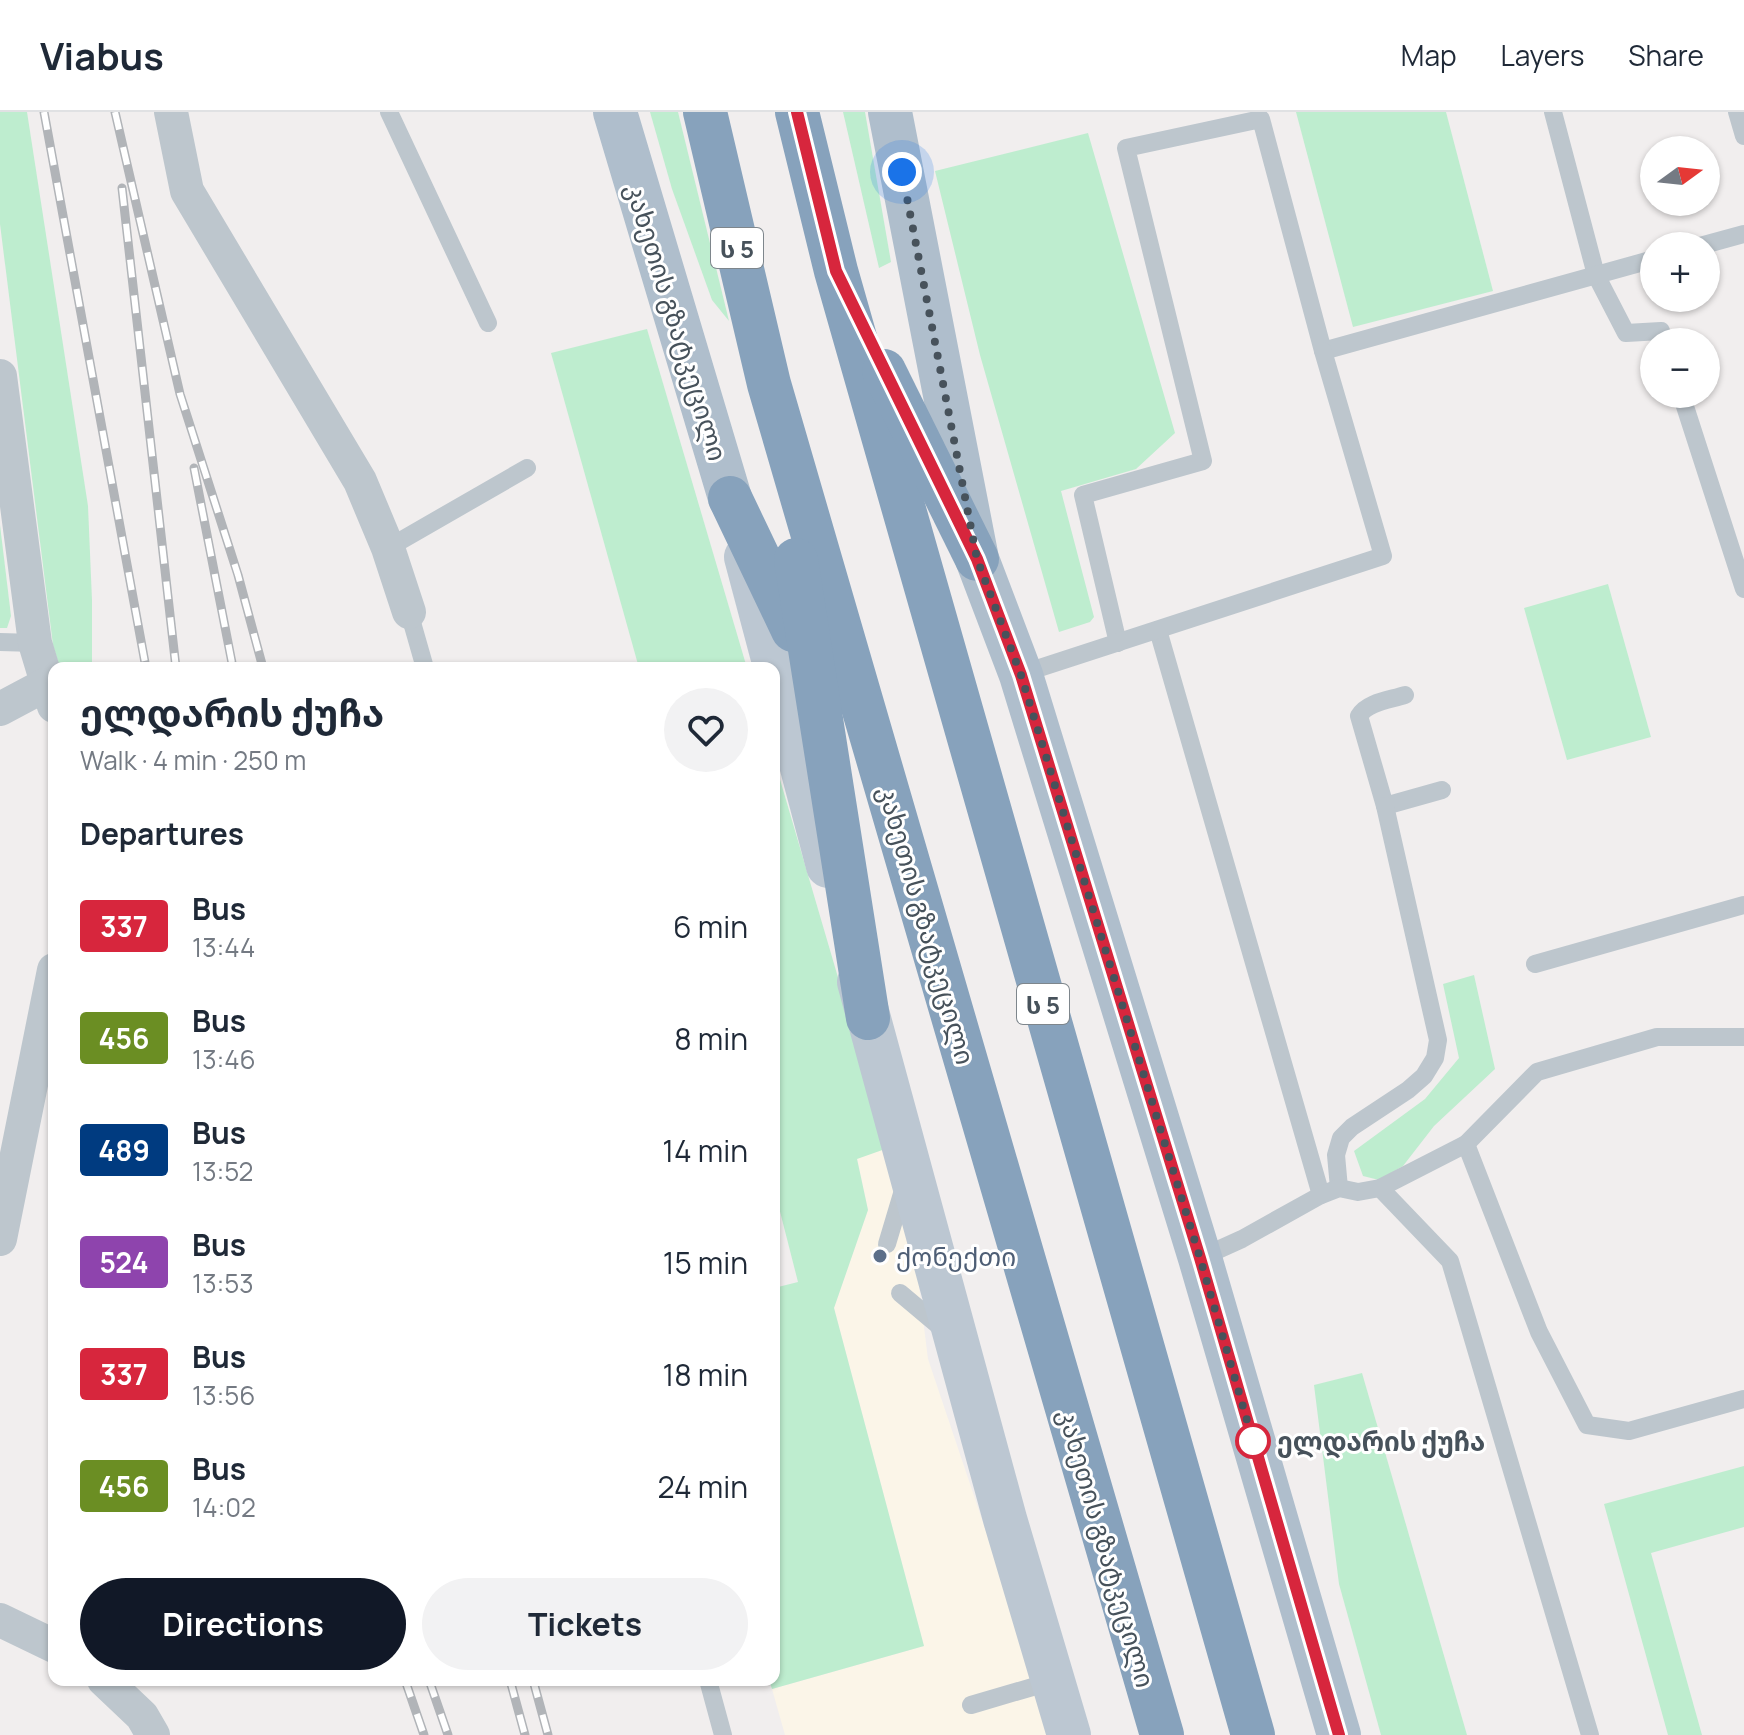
<!DOCTYPE html>
<meta charset="utf-8">
<style>
body{margin:0;font-family:Manrope,"Noto Sans Georgian",sans-serif;background:#f2f2f3;color:#1f2937;height:100vh;display:flex;flex-direction:column;font-size:30px;white-space:nowrap}
*{box-sizing:border-box;margin:0}
p{font-size:26px;color:#747a83}
.icon{flex:none;width:44px;height:44px;fill:none;stroke:currentColor;stroke-width:2;stroke-linecap:round;stroke-linejoin:round}
.map{position:relative;flex:1;overflow:hidden}
.panel{position:absolute;left:48px;top:550px;width:732px;height:1024px;display:flex;flex-direction:column;background:#fff;border-radius:16px;box-shadow:0 2px 6px #0004}
.panel>*{flex:none}
.badge{padding:0 16px;border-radius:6px;font-size:28px;line-height:52px}
.needle{width:52px;rotate:75deg}
.buttons{position:absolute;left:1640px;top:24px;display:grid;gap:16px}
.buttons a{display:grid;place-items:center;width:80px;height:80px;border-radius:50%;background:#fff;box-shadow:0 2px 6px #0004;font-size:40px}
.you{position:absolute;width:40px;height:40px;margin:-20px;border:6px solid #fff;border-radius:50%;background:#1a73e8;box-shadow:0 0 0 12px #1a73e833}
.map>.badge{position:absolute;translate:-50% -50%;box-shadow:0 0 0 4px #fff}
h2{padding:0 32px;font-size:30px;line-height:72px}
.round{display:grid;place-items:center;flex:none;width:84px;height:84px;border-radius:42px;background:#f2f2f3}
.head{display:flex;align-items:center;justify-content:space-between;height:136px;padding:0 32px}
h1{font-size:38px;font-weight:700;line-height:60px}
.action{display:flex;gap:16px;margin-top:auto;padding:16px 32px}
.action a{flex:1;height:92px;border-radius:48px;background:#111827;color:#fff;font-size:32px;font-weight:700;line-height:92px;text-align:center}
.action a+a{background:#f2f2f3;color:#1f2937}
ul{padding:0;list-style:none}
li{display:flex;align-items:center;gap:24px;height:112px;padding:0 32px}
li div{flex:1}
li b{display:block;font-size:30px}
li em{font-style:normal}
li .badge{min-width:88px;font-weight:700;text-align:center}
header{display:flex;align-items:center;gap:48px;box-sizing:border-box;height:112px;padding:0 40px;background:#fff;border-bottom:2px solid #e0e1e3}
header strong{font-size:38px}
nav{display:flex;gap:44px;margin-inline-start:auto;font-size:28px}
.map>svg:first-child{display:block}
.commercial{fill:#fbf5e8}
.green{fill:#beedcf}
.lines{fill:none;stroke-linecap:round;stroke-linejoin:round}
.lane{stroke:#bdc6cd;stroke-width:18}
.street{stroke:#bdc6cd;stroke-width:34}
.secondary{stroke:#bcc7d2;stroke-width:44}
.primary{stroke:#afbecc;stroke-width:44}
.highway{stroke:#87a2bc;stroke-width:44}
.rail-casing{stroke:#b1b4b8;stroke-width:9}
.rail{stroke:#fff;stroke-width:6;stroke-dasharray:18;stroke-linecap:butt}
.line-casing{stroke:#fff;stroke-width:18}
.line{stroke:#d7263d;stroke-width:12}
.walk{stroke:#47525b;stroke-width:8;stroke-dasharray:0 14.4}
.service-dot{fill:#5c6f8a;stroke:#fff;stroke-width:3}
.stop-dot{fill:#fff;stroke:#d7263d;stroke-width:4}
.labels{text-anchor:middle;dominant-baseline:central;stroke-width:6;stroke-linejoin:round;paint-order:stroke}
.shield{fill:#fff;stroke:#7e868c;stroke-width:2}
.shield-label{font-size:24px;font-weight:bold;fill:#47525b}
.street-label{font-size:26px;fill:#47525b;stroke:#fff}
.service-label{font-size:26px;fill:#4e5e75;stroke:#fff;text-anchor:start}
.stop-label{font-size:26px;font-weight:bold;fill:#47525b;stroke:#fff;text-anchor:start}
</style>
<header>
<strong>Viabus</strong>
<nav><a>Map</a><a>Layers</a><a>Share</a></nav>
</header>
<div class="map">
<svg width="1744" height="1623" viewBox="0 0 1744 1623">
<rect width="100%" height="100%" fill="#f1eeee"/>
<polygon class="commercial" points="888,1036 912,1118 928,1247 1005,1476 1062,1623 785,1623 772,1577 924,1534 834,1196 868,1098 857,1046"/>
<g class="green">
<polygon points="0,0 27,0 88,394 92,488 92,556 60,556 53,533 0,112"/>
<polygon points="650,0 678,0 729,209 712,188 672,77"/>
<polygon points="843,0 865,0 891,150 879,156"/>
<polygon points="1296,0 1446,0 1493,179 1353,215"/>
<polygon points="1088,21 1175,321 1136,357 1061,379 1094,505 1090,510 1059,520 980,243 935,59"/>
<polygon points="647,217 747,556 639,556 551,241"/>
<polygon points="0,413 11,504 7,516 0,516"/>
<polygon points="1608,472 1651,625 1567,648 1524,496"/>
<polygon points="774,647 888,1036 857,1047 868,1098 834,1196 924,1534 772,1577 769,1568 774,1568 774,1176 798,1170 774,1076"/>
<polygon points="1474,863 1495,957 1434,1014 1403,1054 1379,1068 1363,1064 1354,1039 1425,987 1459,946 1443,872"/>
<polygon points="1362,1261 1467,1623 1381,1623 1339,1472 1314,1273"/>
<polygon points="1744,1354 1744,1415 1651,1441 1702,1623 1668,1623 1604,1392"/>
</g>
<g class="lines">
<g class="lane">
<polyline points="389,0 488,211"/>
<polyline points="1553,0 1596,163 1626,221 1661,219 1665,230"/>
<polyline points="1737,0 1744,24"/>
<polyline points="1700,134 1744,122"/>
<polyline points="1681,282 1744,477"/>
<polyline points="388,436 527,356"/>
<polyline points="409,500 425,556"/>
<polyline points="1158,518 1321,1083"/>
<polyline points="0,530 35,531"/>
<polyline points="1118,531 1083,383 1203,349 1126,36 1261,7 1323,239 1654,147"/>
<polyline points="1021,562 1383,444 1323,239"/>
<path d="M1405 583C1390 588 1367 590 1359 604L1385 694 1442 678"/>
<polyline points="1535,852 1744,793"/>
<polyline points="1466,1032 1539,1220 1587,1313 1629,1319 1744,1287"/>
<polyline points="1339,1076 1336,1043 1341,1026 1352,1015 1408,978 1424,964 1435,946 1438,928 1385,694"/>
<polyline points="1380,1076 1450,1149 1590,1623"/>
<polyline points="887,1132 904,1075"/>
<polyline points="1200,1146 1242,1127 1321,1083 1339,1076 1358,1080 1380,1076 1466,1032 1537,960 1657,925 1744,925"/>
<polyline points="900,1181 944,1218"/>
<polyline points="708,1568 723,1623"/>
<polyline points="971,1593 1053,1569"/>
</g>
<g class="street">
<polyline points="171,0 187,79 360,369 388,436 409,500"/>
<polyline points="0,264 35,531 54,594"/>
<polyline points="0,597 47,572"/>
<polyline points="0,1127 54,858"/>
<polyline points="0,1508 54,1534"/>
<polyline points="104,1568 142,1604 153,1623"/>
</g>
<g class="secondary">
<polyline points="746,445 828,754"/>
<polyline points="859,870 1005,1407 1069,1623"/>
</g>
<g class="primary">
<polyline points="615,0 730,386"/>
<polyline points="890,0 977,447 1021,563 1200,1146 1339,1623"/>
</g>
<g class="highway">
<polyline points="705,0 769,272 1162,1623"/>
<polyline points="797,0 836,159 1253,1623"/>
<polyline points="884,259 977,447"/>
<polyline points="730,386 793,518"/>
<polyline points="796,448 868,906"/>
</g>
<g class="rail-casing">
<g id="rail">
<polyline points="44,0 146,556"/>
<polyline points="115,0 180,282 238,463 263,556"/>
<polyline points="122,76 176,556"/>
<polyline points="194,356 233,556"/>
<polyline points="405,1568 424,1623"/>
<polyline points="429,1568 448,1623"/>
<polyline points="510,1568 525,1623"/>
<polyline points="533,1568 548,1623"/>
</g>
</g>
<use href="#rail" class="rail"/>
</g>
<g class="lines">
<g class="line-casing">
<polyline id="line" points="797,0 836,159 977,447 1021,563 1200,1146 1339,1623"/>
</g>
<use href="#line" class="line"/>
<polyline class="walk" points="902,60 977,447 1021,563 1200,1146 1253,1329"/>
</g>
<circle class="service-dot" cx="880" cy="1144" r="8"/>
<circle class="stop-dot" cx="1253" cy="1329" r="16"/>
<g class="labels">
<g class="shield">
<rect x="711" y="116" width="52" height="40" rx="6"/>
<rect x="1017" y="872" width="52" height="40" rx="6"/>
</g>
<g class="shield-label">
<text x="737" y="136">ს 5</text>
<text x="1043" y="892">ს 5</text>
</g>
<g class="street-label">
<text transform="translate(677 210) rotate(73)">კახეთის გზატკეცილი</text>
<text transform="translate(927 813) rotate(74)">კახეთის გზატკეცილი</text>
<text transform="translate(1107 1436) rotate(74)">კახეთის გზატკეცილი</text>
</g>
<g class="service-label">
<text x="896" y="1144">ქონექთი</text>
</g>
<g class="stop-label">
<text x="1277" y="1329">ელდარის ქუჩა</text>
</g>
</g>
</svg>
<div class="buttons">
<a><svg class="needle" viewBox="-14 -14 28 28"><path d="M0-13l5 13h-10z" fill="#e53935"/><path d="M0 13l5-13h-10z" fill="#747a83"/></svg></a>
<a>+</a>
<a>−</a>
</div>
<div class="you" style="left:902px;top:60px"></div>
<section class="panel">
<div class="head"><div><h1>ელდარის ქუჩა</h1><p>Walk · 4 min · 250 m</p></div><a class="round"><svg class="icon" aria-label="heart" viewBox="0 0 24 24"><path d="M12 20l-8-8c-3-5 5-10 8-4 3-6 11-1 8 4z"/></svg></a></div>
<h2>Departures</h2>
<ul>
<li><span class="badge" style="background:#d7263d;color:#fff">337</span><div><b>Bus</b><p>13:44</p></div><em>6 min</em></li>
<li><span class="badge" style="background:#6b8e23;color:#fff">456</span><div><b>Bus</b><p>13:46</p></div><em>8 min</em></li>
<li><span class="badge" style="background:#003b80;color:#fff">489</span><div><b>Bus</b><p>13:52</p></div><em>14 min</em></li>
<li><span class="badge" style="background:#8e44ad;color:#fff">524</span><div><b>Bus</b><p>13:53</p></div><em>15 min</em></li>
<li><span class="badge" style="background:#d7263d;color:#fff">337</span><div><b>Bus</b><p>13:56</p></div><em>18 min</em></li>
<li><span class="badge" style="background:#6b8e23;color:#fff">456</span><div><b>Bus</b><p>14:02</p></div><em>24 min</em></li>
</ul>
<div class="action"><a>Directions</a><a>Tickets</a></div>
</section>
</div>
